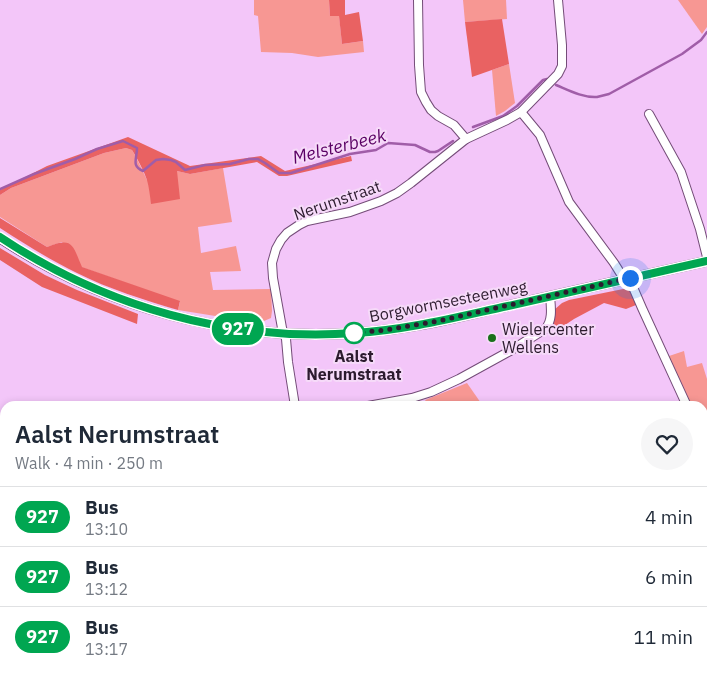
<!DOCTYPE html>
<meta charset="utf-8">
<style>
body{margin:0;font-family:"IBM Plex Sans",sans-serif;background:#f6f6f7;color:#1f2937;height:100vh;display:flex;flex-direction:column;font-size:19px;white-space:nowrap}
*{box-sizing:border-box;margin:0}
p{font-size:16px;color:#747a83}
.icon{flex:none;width:28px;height:28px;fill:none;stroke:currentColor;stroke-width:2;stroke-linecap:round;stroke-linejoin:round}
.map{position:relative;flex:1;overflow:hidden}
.details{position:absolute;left:0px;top:401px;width:708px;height:276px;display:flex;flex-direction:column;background:#fff;border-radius:15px 15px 0 0;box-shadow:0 2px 8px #0003}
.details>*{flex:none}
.badge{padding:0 10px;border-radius:16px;font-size:18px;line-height:32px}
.you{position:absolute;width:25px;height:25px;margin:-12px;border:4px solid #fff;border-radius:50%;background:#1a73e8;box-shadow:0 0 0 8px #1a73e833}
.map>.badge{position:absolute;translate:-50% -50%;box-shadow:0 0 0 2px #fff}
.round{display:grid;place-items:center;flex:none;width:52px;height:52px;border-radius:26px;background:#f6f6f7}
.head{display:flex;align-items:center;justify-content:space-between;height:85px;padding:0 15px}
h1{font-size:24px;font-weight:600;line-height:38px}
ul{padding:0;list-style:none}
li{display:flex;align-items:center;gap:15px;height:60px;padding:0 15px;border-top:1px solid #e0e1e3}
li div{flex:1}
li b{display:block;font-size:19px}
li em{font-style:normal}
li .badge{min-width:55px;font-weight:700;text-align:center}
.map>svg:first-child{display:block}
.green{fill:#f79793}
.forest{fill:#e96262}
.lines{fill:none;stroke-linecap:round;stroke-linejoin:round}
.stream{stroke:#a05da8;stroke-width:2.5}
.minor-casing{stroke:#744c78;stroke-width:10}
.major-casing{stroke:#744c78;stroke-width:11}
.minor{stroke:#fff;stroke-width:8}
.major{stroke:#fff;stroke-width:9}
.line-casing{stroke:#fff;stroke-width:11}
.line{stroke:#00a651;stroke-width:8}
.walk{stroke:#2c1b2e;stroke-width:5;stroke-dasharray:0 9}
.stop-dot{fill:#fff;stroke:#00a651;stroke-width:2.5}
.poi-dot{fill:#19701a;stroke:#f6daf9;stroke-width:2}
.labels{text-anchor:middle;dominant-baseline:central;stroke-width:4;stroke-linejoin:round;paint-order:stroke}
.street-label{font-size:16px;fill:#2c1b2e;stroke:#f6daf9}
.poi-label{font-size:16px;fill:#2c1b2e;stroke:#f6daf9;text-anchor:start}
.stop-label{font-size:16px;font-weight:bold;fill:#2c1b2e;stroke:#f6daf9}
.water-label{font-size:18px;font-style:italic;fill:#5a0164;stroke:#f6daf9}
</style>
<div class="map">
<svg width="707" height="677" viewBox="0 0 707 677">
<rect width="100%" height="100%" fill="#f3c6f9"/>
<g class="green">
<polygon points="254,0 329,0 330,16 339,15 342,44 363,41 364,52 318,57 292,53 261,52 258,16 254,15"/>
<polygon points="463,0 506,0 507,19 465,22"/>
<polygon points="678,0 707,0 707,27 702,34"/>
<polygon points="509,64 515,103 505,111 496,116 492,70"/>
<path d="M126 148 132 150C138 160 142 170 147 180L177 171 190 174 223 168 232 222 198 227 201 253 236 246 241 271 210 272 213 290 271 289 272 311 271 318 264 321 239 320V319H234L178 310 180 302 81 267 62 242 47 247 0 217V195L11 188 104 153Z"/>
<polygon points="684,351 687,367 702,363 707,379 707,436 704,436 703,432 702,406 688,406 666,357"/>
<polygon points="467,383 483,406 429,406 425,400"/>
<polygon points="707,576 707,677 661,677 659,673 702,672 702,578"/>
<polygon points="80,672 114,675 113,677 76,677 13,673"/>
<polygon points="151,673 210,673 203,677 159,677"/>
<polygon points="257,673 295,673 300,677 258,677"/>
</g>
<g class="forest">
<polygon points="329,0 345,0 345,15 359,12 363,41 342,44 339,16 330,16"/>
<polygon points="502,19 509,64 472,77 465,22"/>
<path d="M128 137 190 166 261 156 285 171 351 156 352 161 287 176H279L257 162 190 174 177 171 180 199 151 204C150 196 149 187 147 180 143 169 138 160 132 150L126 148 104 153 11 188 0 195V190L47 166Z"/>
<path d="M0 218 47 247C73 237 72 244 82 267L180 301 178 310C144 300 109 289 77 273 50 260 25 244 0 228Z"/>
<polygon points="0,248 45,275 77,290 138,314 137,324 42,287 0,260"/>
<polygon points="628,288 632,292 636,305 626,309 604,303 574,319 556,331 554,326 554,310 562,303 569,300"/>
<rect x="0" y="504" width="5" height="74"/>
<polygon points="533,673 536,677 300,677 295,673"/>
</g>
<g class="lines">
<g class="stream">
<path d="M556 85C568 90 583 98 597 97 601 96 605 95 609 94L682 54 701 40 707 32"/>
<polyline points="473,127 503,116 517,106 543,80 547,79"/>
<path d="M0 189 34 174 75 159 97 149 123 141 137 148C137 159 131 166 143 171L156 160 163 159 171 160 176 162 185 170 205 165 230 164 249 159H258L265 163 279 173H291L350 154 376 150 388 143 415 145 430 152H435L438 151 453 141"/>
</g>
<g class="minor-casing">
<g id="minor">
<polyline points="418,0 419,65 421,92 426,102 431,110 438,116 454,125 466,139"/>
<polyline points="521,112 540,135 569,202 614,263 624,279"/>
<polyline points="649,114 681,172 700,229 707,257"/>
<polyline points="629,278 642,308 687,406"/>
<polyline points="295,406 288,362 286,339 282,328 273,278 272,263 276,249 281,240 287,233 299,225 307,221 350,212 381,201 397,193 411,183 466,139 507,120 521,112 558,74 562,66 562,45 558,0"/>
<path d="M368 406 412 398 431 392 459 379 510 351 545 329C553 321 551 307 550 296"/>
<polyline points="702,439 707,448"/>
<polyline points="0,446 5,446"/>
</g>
</g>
<g class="major-casing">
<path id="major" d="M0 238C105 307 229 342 355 333 408 330 460 317 511 305 577 290 642 275 707 261"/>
</g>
<use href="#minor" class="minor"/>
<use href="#major" class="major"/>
</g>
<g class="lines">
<g class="line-casing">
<path id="line" d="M0 237C105 307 229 342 355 333 407 330 457 317 508 306 574 291 641 276 707 261"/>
</g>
<use href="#line" class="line"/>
<polyline class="walk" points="354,333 385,330 438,321 630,278"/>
</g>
<circle class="stop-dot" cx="354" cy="333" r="10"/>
<circle class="poi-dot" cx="492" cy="338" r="5"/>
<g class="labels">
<g class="street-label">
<text transform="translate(337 200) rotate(-19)">Nerumstraat</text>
<text transform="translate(448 301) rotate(-11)">Borgwormsesteenweg</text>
</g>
<g class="poi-label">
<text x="502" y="329">Wielercenter<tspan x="502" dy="18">Wellens</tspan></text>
</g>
<g class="stop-label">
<text x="354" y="356">Aalst<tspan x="354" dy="18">Nerumstraat</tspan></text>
</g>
<g class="water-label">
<text transform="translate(339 146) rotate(-14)">Melsterbeek</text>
</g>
</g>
</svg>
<div class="you" style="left:630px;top:278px"></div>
<b class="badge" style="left:238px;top:329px;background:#00a651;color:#fff">927</b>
<section class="details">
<div class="head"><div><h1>Aalst Nerumstraat</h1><p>Walk · 4 min · 250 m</p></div><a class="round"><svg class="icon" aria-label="heart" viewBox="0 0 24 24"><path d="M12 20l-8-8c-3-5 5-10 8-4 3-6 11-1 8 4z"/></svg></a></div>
<ul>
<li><span class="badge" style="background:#00a651;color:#fff">927</span><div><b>Bus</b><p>13:10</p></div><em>4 min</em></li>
<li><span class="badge" style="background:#00a651;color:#fff">927</span><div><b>Bus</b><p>13:12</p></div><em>6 min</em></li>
<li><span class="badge" style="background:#00a651;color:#fff">927</span><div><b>Bus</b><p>13:17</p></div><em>11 min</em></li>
</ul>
</section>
</div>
